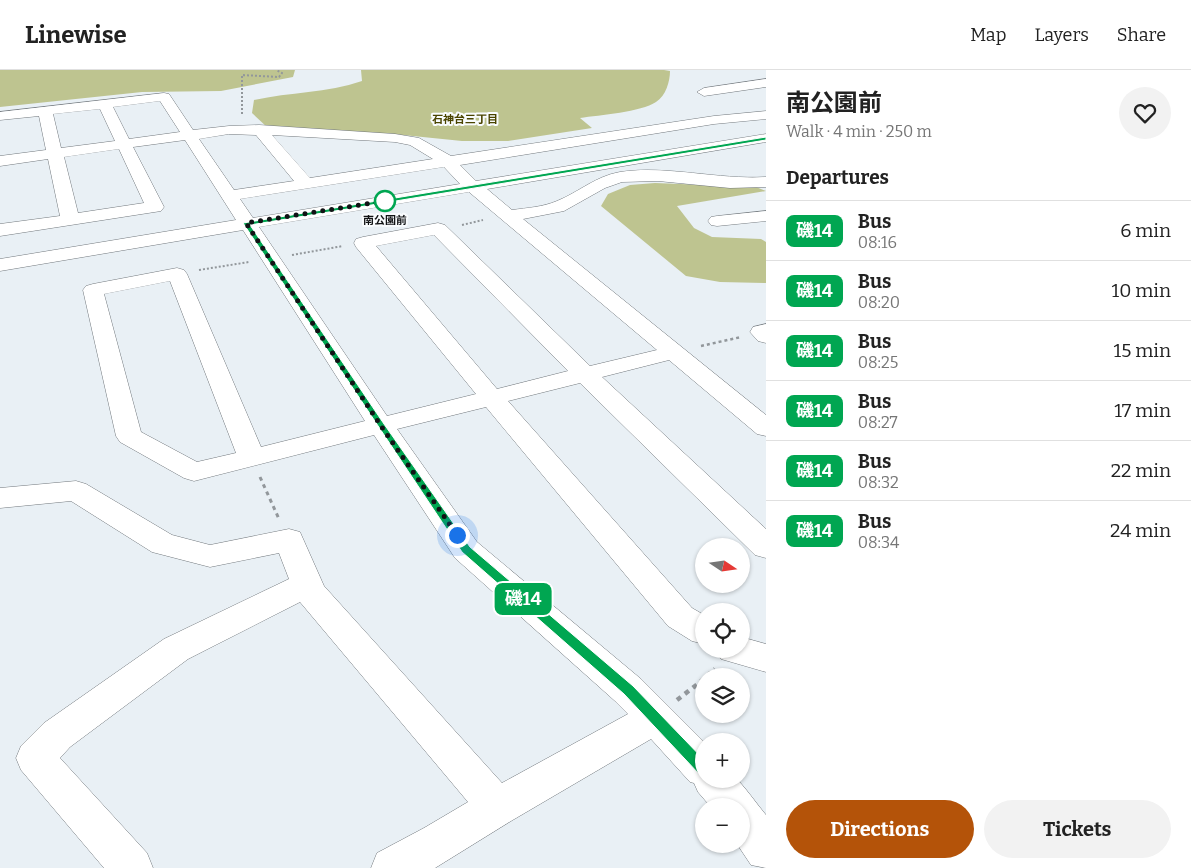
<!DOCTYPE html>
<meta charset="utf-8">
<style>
body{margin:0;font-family:Bitter,"Noto Sans JP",serif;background:#f2f2f2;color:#222;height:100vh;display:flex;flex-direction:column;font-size:19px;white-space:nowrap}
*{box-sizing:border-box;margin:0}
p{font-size:16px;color:#767676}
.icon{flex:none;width:28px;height:28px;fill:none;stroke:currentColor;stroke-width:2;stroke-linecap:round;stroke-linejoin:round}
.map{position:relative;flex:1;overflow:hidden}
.side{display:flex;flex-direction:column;background:#fff;width:425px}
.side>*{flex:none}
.badge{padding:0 10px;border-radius:8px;font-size:18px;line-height:32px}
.needle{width:32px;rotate:103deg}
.controls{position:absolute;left:695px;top:468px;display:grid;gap:10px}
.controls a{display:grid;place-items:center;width:55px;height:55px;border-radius:50%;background:#fff;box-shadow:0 1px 4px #0004;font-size:25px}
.you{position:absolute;width:25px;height:25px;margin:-12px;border:4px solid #fff;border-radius:50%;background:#1a73e8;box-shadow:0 0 0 8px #1a73e833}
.map>.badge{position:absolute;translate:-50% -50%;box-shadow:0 0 0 2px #fff}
h2{padding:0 20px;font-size:19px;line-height:45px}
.round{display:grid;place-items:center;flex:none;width:52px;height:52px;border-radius:26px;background:#f2f2f2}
.head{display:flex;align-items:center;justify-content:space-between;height:85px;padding:0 20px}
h1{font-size:24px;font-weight:700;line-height:38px}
.cta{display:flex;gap:10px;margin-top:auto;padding:10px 20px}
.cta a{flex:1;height:58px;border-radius:30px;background:#b45309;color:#fff;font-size:20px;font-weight:700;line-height:58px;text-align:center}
.cta a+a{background:#f2f2f2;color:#222}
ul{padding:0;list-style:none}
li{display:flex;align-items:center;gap:15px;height:60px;padding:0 20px;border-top:1px solid #e0e0e0}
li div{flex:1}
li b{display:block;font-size:19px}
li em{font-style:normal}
li .badge{min-width:55px;font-weight:700;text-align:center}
header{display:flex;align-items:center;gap:30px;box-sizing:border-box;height:70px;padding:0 25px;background:#fff;border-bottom:1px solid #e0e0e0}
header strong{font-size:24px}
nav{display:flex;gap:28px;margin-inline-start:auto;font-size:18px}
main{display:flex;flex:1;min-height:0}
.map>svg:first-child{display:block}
.green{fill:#bec490}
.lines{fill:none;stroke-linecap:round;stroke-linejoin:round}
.minor-casing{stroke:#72787d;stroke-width:1}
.path-far3{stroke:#92979b;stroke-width:2;stroke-dasharray:2 2;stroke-linecap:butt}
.path-far2{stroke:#92979b;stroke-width:2.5;stroke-dasharray:3 3;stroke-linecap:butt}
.path-far1{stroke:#92979b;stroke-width:3;stroke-dasharray:4 4;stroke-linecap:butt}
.path{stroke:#92979b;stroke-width:4.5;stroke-dasharray:5 5;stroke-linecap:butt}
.minor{fill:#fff;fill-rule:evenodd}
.line{fill:#00a651;stroke:#fff}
.walk{stroke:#111315;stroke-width:5;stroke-dasharray:0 9}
.stop-dot{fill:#fff;stroke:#00a651;stroke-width:2.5}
.labels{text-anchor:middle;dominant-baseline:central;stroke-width:4;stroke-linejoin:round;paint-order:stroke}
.far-neighbourhood-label{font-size:11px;font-weight:bold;fill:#4a4400;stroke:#f9fcfe}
.far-stop-label{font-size:11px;font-weight:bold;fill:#111315;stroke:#f9fcfe}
</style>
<header>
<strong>Linewise</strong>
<nav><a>Map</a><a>Layers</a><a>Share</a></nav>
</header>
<main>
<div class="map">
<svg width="766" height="798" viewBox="0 0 766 798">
<rect width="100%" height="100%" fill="#e9f0f5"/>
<g class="green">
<polygon points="0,0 295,0 293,7 221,21 142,22 0,37"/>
<path d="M361 0H664L670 1C670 11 666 26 656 32 641 42 600 45 580 48L592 58 508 71H462L403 65 268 58 252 43 254 30C290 22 327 23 362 11Z"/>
<polygon points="655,113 756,117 766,121 677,136 694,158 712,167 761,169 766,172 766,213 720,212 686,206 601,136 608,124 630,115"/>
</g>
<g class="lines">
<g class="minor-casing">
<g id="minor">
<polygon points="766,9 766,17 704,26 697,22 704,18"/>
<path d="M164 23 169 24 193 60 229 56 259 55 395 64 419 68 451 86 714 46 766 41V49L714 54 460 95 476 111 766 64V72L487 119 512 140C527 138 543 137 557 131 579 122 596 106 620 102 667 95 718 110 766 107V117L730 118 658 111 622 112 605 118 564 141 523 149 766 345V366L757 364 669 290 602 307 766 459V488L755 485 580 313 508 331 692 538 704 545V574L692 571 668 556 486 337 397 359 477 472 641 609 704 672V709H737C748 721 756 733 766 745V798L751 795 737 774H741V736H710L698 722 694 713 690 712 651 669 511 751 435 798H371L377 783 424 758 468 732 300 532 188 589 70 677 60 688 147 783 153 798H104L21 700 16 688 21 676 44 653 164 569 289 509 279 483 210 497 152 482 71 431 0 438V418L76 411 86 414 172 465 210 475 289 459 300 462 324 516 502 713 628 644 615 631 455 488 374 365 194 411 184 408 120 372 116 366 83 220 86 216 93 214 177 198 184 200 187 204 261 377 365 351 243 160 0 201V189L236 150 185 70 133 77 164 137 161 141 0 166V154L60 146 48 89 0 96V86L46 80 39 46 0 50V42ZM160 31 180 62 129 69 113 37ZM100 39 115 71 61 78 53 44ZM229 64 256 65 294 111 234 120 199 69ZM272 65 395 72 410 75 433 89 310 108ZM119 79 144 133 78 143 64 87ZM444 97 460 114 253 148 240 129ZM469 122 657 280 590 296 445 155 438 153 363 167 356 169 354 173 356 177 476 324 387 346 259 157ZM434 165 568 301 497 319 376 176ZM170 211 236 383 197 392 141 362 104 224Z"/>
<polygon points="766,141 766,151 717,156 711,155 708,151 711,147 717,146"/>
<polygon points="766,254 766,273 758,271 750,262 753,257"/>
<polygon points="741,567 766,574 766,602 721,589 716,579 741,579"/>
</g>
</g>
<g class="path-far3">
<polyline points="242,44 242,5 279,7 282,3 276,0"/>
<polyline points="462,155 483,150"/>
<polyline points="292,185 343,176"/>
<polyline points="199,200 249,192"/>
</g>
<polyline class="path-far2" points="701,276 741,267"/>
<polyline class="path-far1" points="260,407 279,449"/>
<g class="path">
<polyline points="707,606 715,599"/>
<polyline points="677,630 704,609"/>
</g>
<use href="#minor" class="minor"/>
</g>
<polygon class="line" points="766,67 766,70 250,155 384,354 470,477 633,616 709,695 711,699 709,704 704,706 699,704 624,624 462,482 243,153"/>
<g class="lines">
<polyline class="walk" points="385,131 246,153 381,356 457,465"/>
</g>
<circle class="stop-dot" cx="385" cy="131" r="10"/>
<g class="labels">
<g class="far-neighbourhood-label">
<text x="465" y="49">石神台三丁目</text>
</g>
<g class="far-stop-label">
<text x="385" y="150">南公園前</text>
</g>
</g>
</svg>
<div class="controls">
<a><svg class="needle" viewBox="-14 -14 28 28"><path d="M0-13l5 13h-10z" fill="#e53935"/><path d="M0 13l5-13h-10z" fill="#767676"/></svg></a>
<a><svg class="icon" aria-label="locate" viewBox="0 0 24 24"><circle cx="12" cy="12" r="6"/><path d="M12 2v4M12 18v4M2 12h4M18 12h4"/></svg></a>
<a><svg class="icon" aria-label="layers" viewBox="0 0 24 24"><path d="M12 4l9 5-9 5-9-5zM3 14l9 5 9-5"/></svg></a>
<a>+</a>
<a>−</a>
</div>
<div class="you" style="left:457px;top:465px"></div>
<b class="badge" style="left:523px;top:529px;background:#00a651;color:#fff">磯14</b>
</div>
<section class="side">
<div class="head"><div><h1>南公園前</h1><p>Walk · 4 min · 250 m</p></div><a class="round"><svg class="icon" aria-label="heart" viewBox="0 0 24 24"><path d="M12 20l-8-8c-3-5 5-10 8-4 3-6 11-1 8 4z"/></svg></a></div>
<h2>Departures</h2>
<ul>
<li><span class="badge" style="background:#00a651;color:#fff">磯14</span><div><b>Bus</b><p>08:16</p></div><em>6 min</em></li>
<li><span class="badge" style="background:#00a651;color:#fff">磯14</span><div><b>Bus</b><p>08:20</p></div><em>10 min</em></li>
<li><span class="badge" style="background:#00a651;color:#fff">磯14</span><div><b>Bus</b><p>08:25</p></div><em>15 min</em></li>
<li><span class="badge" style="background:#00a651;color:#fff">磯14</span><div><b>Bus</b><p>08:27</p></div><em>17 min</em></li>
<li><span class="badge" style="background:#00a651;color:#fff">磯14</span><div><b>Bus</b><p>08:32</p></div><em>22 min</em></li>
<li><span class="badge" style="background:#00a651;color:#fff">磯14</span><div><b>Bus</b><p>08:34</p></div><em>24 min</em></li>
</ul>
<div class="cta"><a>Directions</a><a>Tickets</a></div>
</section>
</main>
